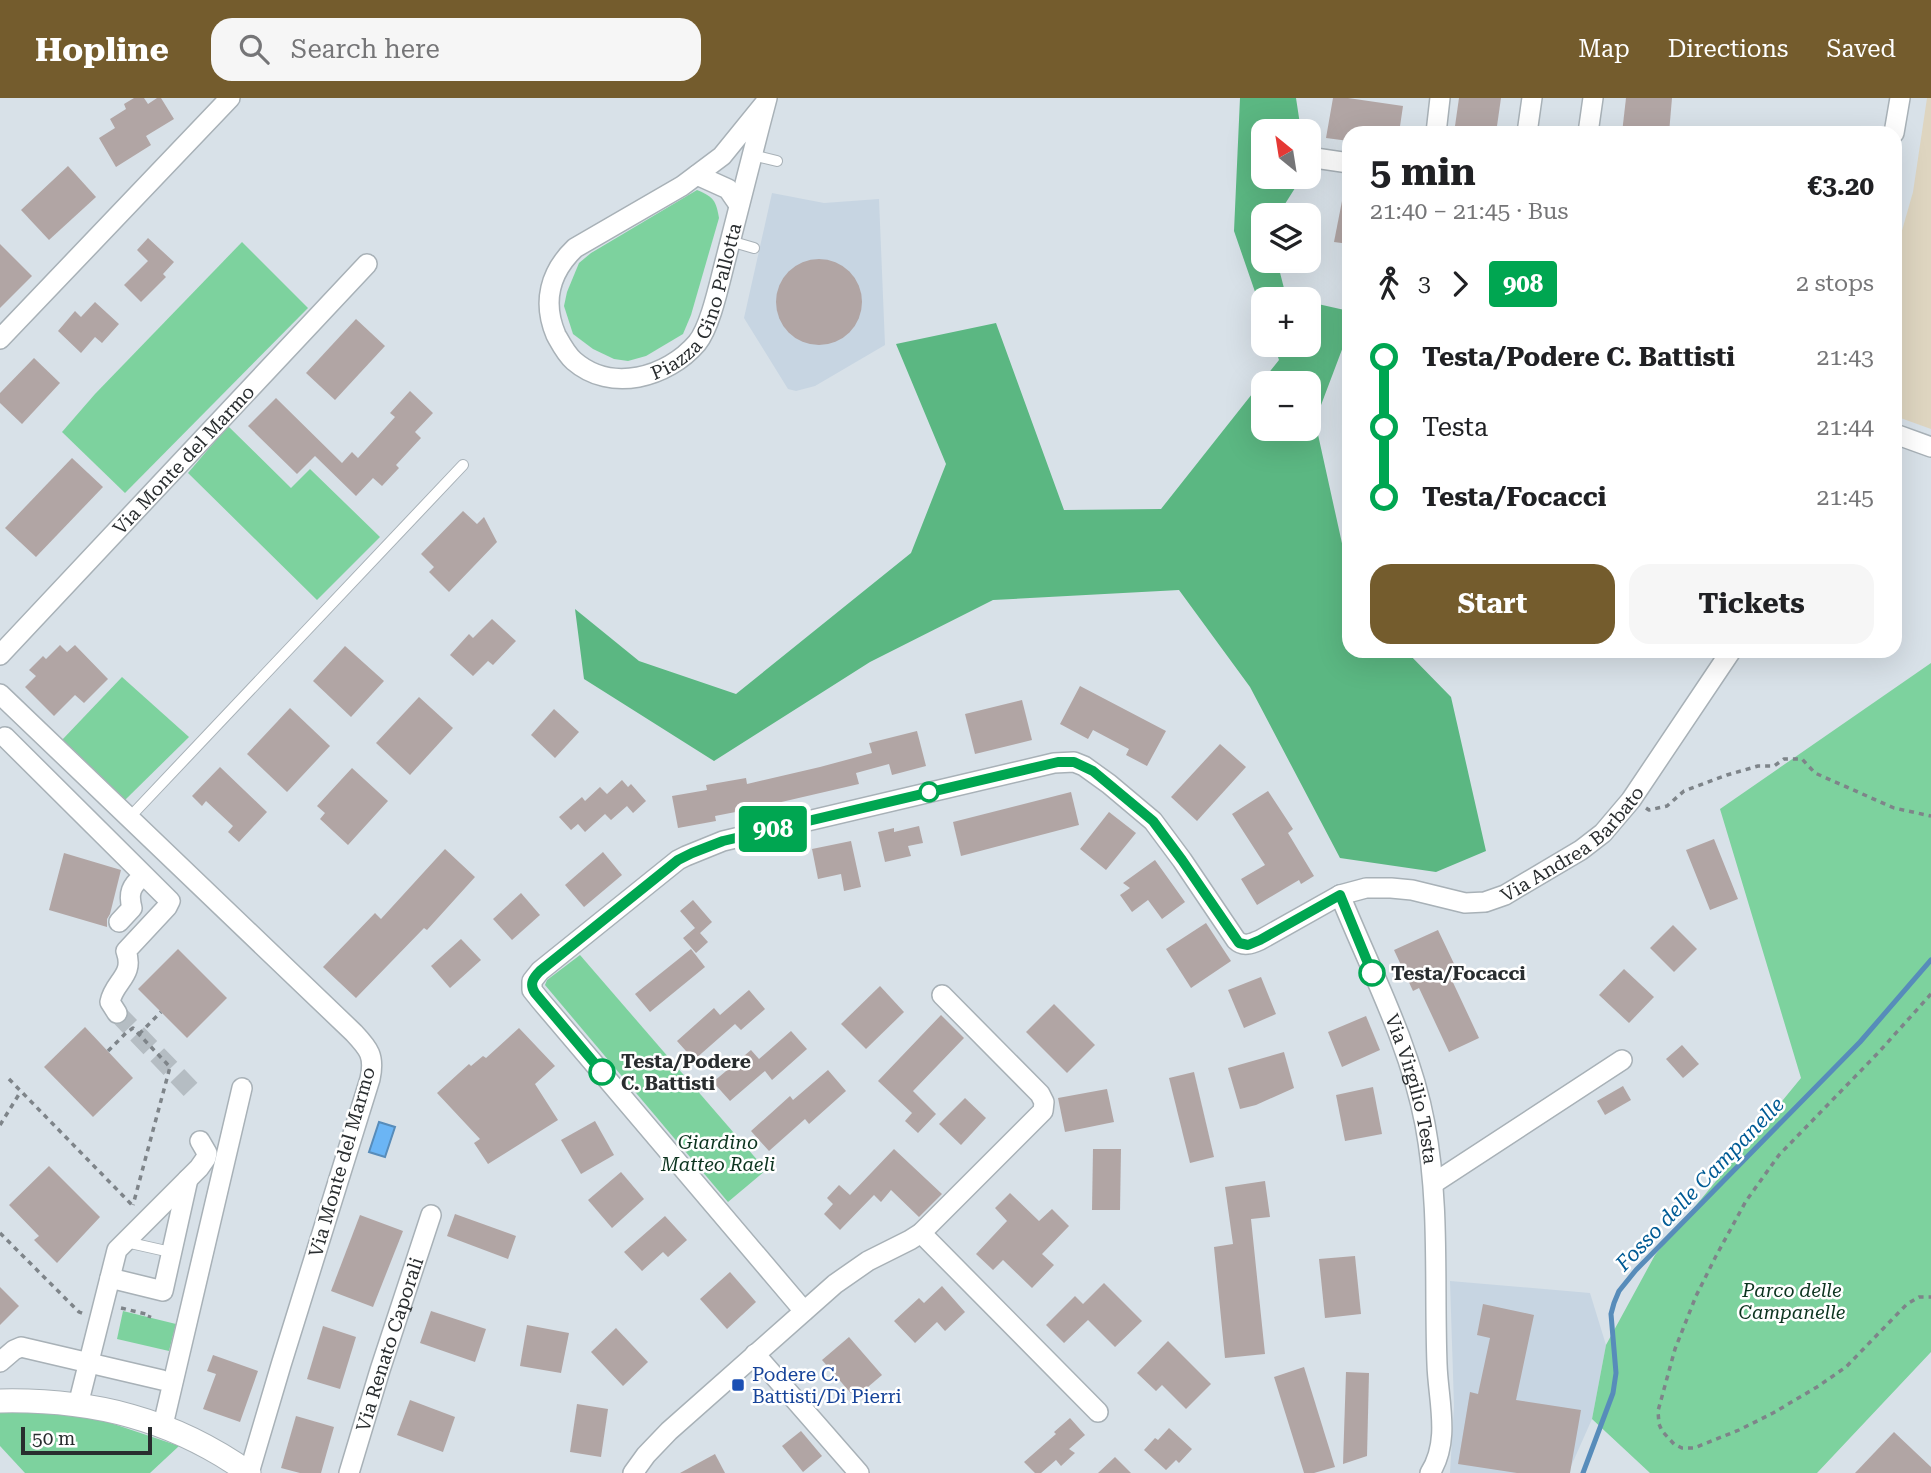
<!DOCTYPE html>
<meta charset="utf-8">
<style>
body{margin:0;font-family:"Roboto Serif",serif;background:#f6f6f6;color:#202124;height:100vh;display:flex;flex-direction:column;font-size:26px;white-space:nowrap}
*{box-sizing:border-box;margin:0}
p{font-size:23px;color:#757577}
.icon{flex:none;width:38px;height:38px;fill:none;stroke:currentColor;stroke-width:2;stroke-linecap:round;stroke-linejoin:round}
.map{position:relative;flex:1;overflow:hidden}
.side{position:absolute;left:1342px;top:28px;width:560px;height:532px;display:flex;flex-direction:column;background:#fff;border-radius:21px;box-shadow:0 7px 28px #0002}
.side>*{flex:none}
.badge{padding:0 14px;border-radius:5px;font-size:24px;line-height:46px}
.needle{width:46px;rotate:330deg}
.controls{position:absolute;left:1251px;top:21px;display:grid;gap:14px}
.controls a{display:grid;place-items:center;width:70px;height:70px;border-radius:14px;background:#fff;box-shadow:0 7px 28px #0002;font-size:35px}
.scale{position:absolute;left:21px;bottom:18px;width:131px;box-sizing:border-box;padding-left:7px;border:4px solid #292d2f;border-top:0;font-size:19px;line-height:24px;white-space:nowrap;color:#292d2f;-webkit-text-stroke:5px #fff;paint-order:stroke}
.map>.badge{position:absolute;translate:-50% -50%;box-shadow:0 0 0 4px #fff}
.legs{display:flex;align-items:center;gap:10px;height:77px;padding:0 28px;font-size:23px}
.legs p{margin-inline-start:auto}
.overview{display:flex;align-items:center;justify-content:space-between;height:119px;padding:0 28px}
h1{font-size:38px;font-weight:700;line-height:52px}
.cta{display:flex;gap:14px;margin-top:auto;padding:14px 28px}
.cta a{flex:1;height:80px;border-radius:21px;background:#745c2d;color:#fff;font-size:28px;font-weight:700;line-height:80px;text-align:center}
.cta a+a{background:#f6f6f6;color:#202124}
ul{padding:0 28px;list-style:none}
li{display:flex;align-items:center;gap:24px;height:70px;font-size:26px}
li i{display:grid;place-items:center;width:10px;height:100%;margin:0 9px;background:currentColor}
li i::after{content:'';width:18px;height:18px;margin:-9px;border:5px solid;border-radius:50%;background:#fff}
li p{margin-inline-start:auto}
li:first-child i{background:linear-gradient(#0000 50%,currentColor 0)}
li:last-child i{background:linear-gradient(currentColor 50%,#0000 0)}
header{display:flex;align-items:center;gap:42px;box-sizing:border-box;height:98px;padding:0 35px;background:#745c2d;color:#fff}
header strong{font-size:33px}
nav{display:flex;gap:38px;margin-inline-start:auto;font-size:24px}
.search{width:490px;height:63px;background:#f6f6f6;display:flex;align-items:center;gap:18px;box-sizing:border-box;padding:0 24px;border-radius:21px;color:#757577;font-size:26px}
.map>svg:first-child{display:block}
.commercial{fill:#ded5c0}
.built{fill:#c7d5e2}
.green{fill:#7dd29e}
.forest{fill:#5bb782;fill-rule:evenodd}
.water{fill:#6bb5f5;stroke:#578cba;stroke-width:2}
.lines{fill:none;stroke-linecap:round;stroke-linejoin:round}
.stream{stroke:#578cba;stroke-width:5}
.building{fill:#b1a5a4}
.minor-tunnel{stroke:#b5bdc3;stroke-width:19;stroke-dasharray:19 10;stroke-linecap:butt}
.service-casing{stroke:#a8b1b7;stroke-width:12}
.minor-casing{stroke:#a8b1b7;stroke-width:22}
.tertiary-casing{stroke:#a8b1b7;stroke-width:25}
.path{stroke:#7e8489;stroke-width:3.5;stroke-dasharray:5 5;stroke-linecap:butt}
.service{stroke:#fff;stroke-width:10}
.minor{stroke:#fff;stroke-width:19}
.tertiary{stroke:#fff;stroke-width:23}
.line-1-casing{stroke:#fff;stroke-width:16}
.line-1{stroke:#00a651;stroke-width:10}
.stop-1-dot{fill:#fff;stroke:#00a651;stroke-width:3.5}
.transit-dot{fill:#1a4fb4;stroke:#fff;stroke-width:2.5}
.labels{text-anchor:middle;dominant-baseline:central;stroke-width:5;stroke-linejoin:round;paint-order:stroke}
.street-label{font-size:19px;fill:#292d2f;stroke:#fff}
.stop-label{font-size:19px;font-weight:bold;fill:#292d2f;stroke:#fff;text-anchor:start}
.park-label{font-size:19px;font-style:italic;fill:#0c341f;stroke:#fff}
.transit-label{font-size:19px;fill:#164399;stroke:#fff;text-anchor:start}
.water-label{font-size:21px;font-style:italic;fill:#005b95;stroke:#fff}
</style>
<header>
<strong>Hopline</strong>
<div class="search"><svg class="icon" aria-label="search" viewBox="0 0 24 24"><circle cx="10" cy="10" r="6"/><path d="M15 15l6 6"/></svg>Search here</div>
<nav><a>Map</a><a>Directions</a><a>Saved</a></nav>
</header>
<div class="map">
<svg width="1931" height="1375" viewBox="0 0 1931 1375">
<rect width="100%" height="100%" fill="#d8e1e8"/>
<polygon class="commercial" points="1927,0 1931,0 1931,331 1895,318 1895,157 1913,94"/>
<g class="built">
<polygon points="772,95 824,105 879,101 885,247 815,288 796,293 788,291 744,220"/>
<polygon points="1450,1183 1590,1195 1606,1247 1592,1321 1568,1375 1450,1375 1454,1308"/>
</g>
<g class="green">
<path d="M697 92C714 99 716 103 719 120L691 217 683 236 646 258 628 263 614 261 593 251 573 236 564 208 567 194 579 165 591 155Z"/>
<polygon points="242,144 308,210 125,395 62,334 95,296"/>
<polygon points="228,328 291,390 310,371 380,439 317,502 188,375"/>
<polygon points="1931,565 1931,1254 1817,1375 1650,1375 1592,1321 1606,1247 1655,1157 1801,980 1720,711"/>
<polygon points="122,579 189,639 125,702 62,642"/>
<polygon points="580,857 766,1072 728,1104 545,887 547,882"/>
<polygon points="123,1213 176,1226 169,1253 117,1241"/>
<polygon points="0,1312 93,1319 179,1348 150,1375 25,1375 0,1348"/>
</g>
<g class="forest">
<polygon points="1240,0 1296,0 1301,33 1264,33 1264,79 1302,79 1278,117 1264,117 1264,163 1277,163 1286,198 1298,201 1264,201 1263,217 1234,133"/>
<path d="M1309 204 1349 213V233L1315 323 1349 477V553H1406L1451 599 1486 753 1436 774 1340 760 1250 589 1179 492 993 502 870 564 714 663 584 581 575 511 639 563 736 596 911 455 946 366 896 246 996 225 1064 412 1161 411 1279 262 1274 247H1309ZM1264 285H1309V331H1264Z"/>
</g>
<polygon class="water" points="379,1024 395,1029 385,1059 369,1054"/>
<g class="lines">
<polyline class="stream" points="1583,1375 1613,1295 1616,1275 1611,1216 1614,1205 1619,1193 1636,1172 1860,944 1931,862"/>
</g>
<g class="building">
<polygon points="134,0 144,0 148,6 157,0 161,0 174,21 146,38 151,47 116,69 99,40 115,30 110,21 126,11 124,6"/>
<polygon points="1333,0 1348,0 1403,8 1399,35 1349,35 1349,43 1326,40"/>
<polygon points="1459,0 1501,0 1496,35 1454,35"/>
<polygon points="1626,0 1672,0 1669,35 1622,35"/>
<polygon points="68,68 96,99 49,142 21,112"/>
<polygon points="1342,103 1349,104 1349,146 1334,144"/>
<polygon points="148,140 174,164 163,176 166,179 141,204 124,187 148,163 137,152"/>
<polygon points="0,146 32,178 0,210"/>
<circle cx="819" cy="204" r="43"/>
<polygon points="95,204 119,226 102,245 95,239 81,255 58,233 75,213 81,219"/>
<polygon points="356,221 385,248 335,302 306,275"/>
<polygon points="34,260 60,285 22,326 0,305 0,295"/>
<polygon points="410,293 433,315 415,334 421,340 396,367 399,370 382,388 373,380 356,398 315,358 297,376 248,328 276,300 342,365 352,354 358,360 395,319 390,315"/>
<polygon points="72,360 103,389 36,459 5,430"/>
<polygon points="463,413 477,426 484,419 497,444 449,494 429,474 434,469 421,456"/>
<polygon points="492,521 516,543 493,567 488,563 473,578 450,557 469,536 473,540"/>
<polygon points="60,547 67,554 75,547 108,581 84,605 75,597 54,618 25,589 36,578 29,572 43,558 46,561"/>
<polygon points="345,548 384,583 351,619 313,583"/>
<polygon points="1080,588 1166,633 1147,668 1126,657 1129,651 1093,632 1088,641 1060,626"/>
<polygon points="419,599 453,630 410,677 376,645"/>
<polygon points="1022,602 1032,642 975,656 965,616"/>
<polygon points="290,610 330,648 287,694 247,656"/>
<polygon points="554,611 579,634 555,660 531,637"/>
<polygon points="917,633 926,668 892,677 889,666 856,675 859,686 751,711 715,718 716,723 678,730 672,698 707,692 706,687 746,680 747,686 820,669 872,655 869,645"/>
<polygon points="1220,646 1246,669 1197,723 1171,699"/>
<polygon points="220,669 267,714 239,744 228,734 233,728 206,703 202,708 192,698"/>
<polygon points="352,670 388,703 348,747 320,721 325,715 317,708"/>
<polygon points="622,682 628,689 631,686 646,703 633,715 627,708 611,722 605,716 585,734 578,726 571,732 559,719 582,699 585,703 600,689 607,696"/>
<polygon points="1268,693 1293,731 1288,735 1314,778 1301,786 1299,782 1257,807 1241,781 1265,767 1232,716"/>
<polygon points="1071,694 1079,727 961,758 953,724"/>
<polygon points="1109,714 1136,735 1106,772 1080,751"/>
<polygon points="919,728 923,745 908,748 911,758 885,764 878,734 894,730 894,734"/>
<polygon points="1714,741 1738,801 1710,812 1686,752"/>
<polygon points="851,743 861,789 844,793 841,776 818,781 812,751"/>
<polygon points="445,751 475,779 427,832 424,830 356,900 323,869 375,815 381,821"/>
<polygon points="603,754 622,777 584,809 565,787"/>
<polygon points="64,755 121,772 110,816 107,821 107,829 49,812"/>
<polygon points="1155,762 1185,804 1162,821 1148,802 1132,814 1120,797 1130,790 1123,785"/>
<polygon points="521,795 540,817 512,842 493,821"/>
<polygon points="693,802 712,824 700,835 708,844 696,855 683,840 695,830 680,813"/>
<polygon points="1206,825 1231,863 1191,890 1166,851"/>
<polygon points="1673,827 1697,851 1674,874 1650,850"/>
<polygon points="1438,832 1457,872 1449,876 1479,940 1449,954 1419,890 1413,893 1394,852"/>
<polygon points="461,841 481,862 450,890 431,868"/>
<polygon points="178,851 227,900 187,940 138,891"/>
<polygon points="691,851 705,869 650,914 635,896"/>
<polygon points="1624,871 1654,899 1629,925 1599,897"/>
<polygon points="1261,879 1276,916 1244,930 1228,892"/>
<polygon points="880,888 904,914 866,951 841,926"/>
<polygon points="749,892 765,911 741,932 735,926 694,962 677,943 714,910 720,917"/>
<polygon points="1054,906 1095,947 1067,975 1026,934"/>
<polygon points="941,917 964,940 913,993 936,1016 918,1035 905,1023 912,1015 878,983"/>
<polygon points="1366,918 1380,952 1342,969 1328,934"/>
<polygon points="85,929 133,980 93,1019 44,969"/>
<polygon points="519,930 555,968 535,986 558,1022 488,1066 474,1045 480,1041 437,995 469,966 471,968 483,958 486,960"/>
<polygon points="791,933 807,951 772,982 765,973 730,1003 713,984 751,952 759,961"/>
<polygon points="1682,947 1699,966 1683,980 1666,961"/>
<polygon points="1284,954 1294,990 1256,1007 1240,1011 1228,970"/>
<polygon points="828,972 846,993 809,1026 805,1021 769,1053 751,1033 790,998 793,1002"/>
<polygon points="1194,974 1214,1059 1190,1065 1169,980"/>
<polygon points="1623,988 1631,1002 1605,1017 1597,1003"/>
<polygon points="1373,989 1382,1036 1345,1043 1336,997"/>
<polygon points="1107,991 1114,1024 1065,1034 1058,1000"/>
<polygon points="965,1000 986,1020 961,1047 939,1026"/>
<polygon points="595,1023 614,1057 581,1076 561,1042"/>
<polygon points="894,1051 942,1096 919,1119 891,1092 881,1104 874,1097 840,1132 824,1116 833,1106 827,1100 839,1087 850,1097"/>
<polygon points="1093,1051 1121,1051 1120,1112 1092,1112"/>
<polygon points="49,1068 100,1119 57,1165 34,1142 39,1138 9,1107"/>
<polygon points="621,1074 644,1101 612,1130 588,1102"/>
<polygon points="1265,1083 1270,1119 1251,1121 1265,1256 1225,1260 1214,1149 1233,1146 1225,1089"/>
<polygon points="1010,1095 1039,1123 1052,1111 1069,1128 1042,1156 1054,1167 1032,1190 1003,1162 993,1172 976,1156 1007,1123 995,1110"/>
<polygon points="455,1116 516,1138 508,1161 447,1138"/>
<polygon points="360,1117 403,1133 373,1209 331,1193"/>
<polygon points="665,1118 687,1142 668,1159 663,1154 642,1173 624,1154"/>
<polygon points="1355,1158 1361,1216 1325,1220 1319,1161"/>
<polygon points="730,1174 756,1204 727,1231 700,1201"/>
<polygon points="1104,1185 1142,1223 1115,1249 1088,1222 1064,1245 1046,1227 1075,1198 1083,1206"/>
<polygon points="942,1188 965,1214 945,1233 937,1224 915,1245 894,1223 919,1200 924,1205"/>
<polygon points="0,1189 19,1208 0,1227"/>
<polygon points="1483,1206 1534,1217 1516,1302 1581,1312 1570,1375 1517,1375 1458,1366 1470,1294 1478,1296 1490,1240 1477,1237"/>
<polygon points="431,1213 486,1231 475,1264 420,1245"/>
<polygon points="527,1227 569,1235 561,1275 520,1268"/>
<polygon points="323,1228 356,1239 340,1291 307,1281"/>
<polygon points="616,1230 648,1264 623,1288 591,1254"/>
<polygon points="849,1239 882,1277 855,1300 822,1262"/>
<polygon points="1168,1243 1211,1286 1186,1311 1162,1287 1156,1293 1137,1275"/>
<polygon points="213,1257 258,1273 240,1324 203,1311 216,1276 207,1273"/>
<polygon points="1304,1269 1335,1369 1314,1375 1304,1375 1274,1279"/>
<polygon points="1346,1274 1369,1275 1367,1358 1343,1366"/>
<polygon points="410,1302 455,1319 443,1354 397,1337"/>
<polygon points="577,1306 608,1311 601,1359 570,1354"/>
<polygon points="296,1318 334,1329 321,1375 300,1375 281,1370"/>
<polygon points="1070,1320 1085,1337 1069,1351 1075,1355 1061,1368 1056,1362 1041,1375 1035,1375 1024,1364 1056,1336 1054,1334"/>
<polygon points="1169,1330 1192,1351 1179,1365 1176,1362 1166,1372 1144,1352 1155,1340 1158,1342"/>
<polygon points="801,1333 822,1358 803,1374 782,1348"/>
<polygon points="1894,1334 1931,1369 1931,1375 1855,1375"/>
<polygon points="715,1356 725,1375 680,1375"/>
<polygon points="1115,1359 1131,1375 1098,1375"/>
</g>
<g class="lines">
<polyline class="minor-tunnel" points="117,915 197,998"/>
<g class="service-casing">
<g id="service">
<polyline points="752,57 777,63"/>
<polyline points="730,143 754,150"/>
<polyline points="129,720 463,367"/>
<polyline points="126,1144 166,1153 172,1149"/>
</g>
</g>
<g class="minor-casing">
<g id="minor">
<path id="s1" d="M765 5 722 58 682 88 575 150C550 174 542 204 556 237 561 246 566 256 574 263 611 295 667 280 697 245 711 228 720 182 726 160 740 106 753 53 767 0"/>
<polyline points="1436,35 1440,0"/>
<polyline points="1527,35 1532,0"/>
<polyline points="1588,35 1593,0"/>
<polyline points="1894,35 1900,0"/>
<polyline points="1315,60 1349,65"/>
<polyline points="697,77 728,91 739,107"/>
<polyline points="0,241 230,0"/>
<polyline points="1895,336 1931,349"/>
<path id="s2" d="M0 557 367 166"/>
<path d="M0 596 354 935C369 951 375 958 370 981L281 1267 249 1375"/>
<path d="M5 639 170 803 167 809 126 853C135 878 114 883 110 904L117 915"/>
<path id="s3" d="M1340 797 1366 790H1391L1412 792 1465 805 1485 804 1505 797 1581 752 1603 735 1631 702 1731 553"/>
<path d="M119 824 132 810C128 795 131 788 143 778"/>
<polyline points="1434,1085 1622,962"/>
<polyline points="921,1135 1098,1314"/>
<polyline points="110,1180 163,1193 188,1081"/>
<path id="s4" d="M804 1213 540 902 532 892V883L540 873 678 762 686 758 723 743 1054 665 1074 664 1084 668 1109 686 1153 723 1182 762 1236 842C1243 849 1251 846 1260 842L1340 797C1370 871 1410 946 1425 1026 1440 1106 1434 1185 1437 1266 1438 1302 1451 1342 1430 1375"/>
<polyline points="755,1256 859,1375"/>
<polyline points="0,1264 14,1252 21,1249 162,1282"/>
<polyline points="78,1307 117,1152 199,1070 206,1060 207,1055 200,1043"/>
<polyline points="163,1327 242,990"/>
<path id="s5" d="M349 1375 380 1272 431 1117"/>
<polyline points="633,1375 646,1357 669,1333 835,1186 868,1163 910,1142 921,1135 1043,1013 1044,1004 1040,996 942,897"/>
</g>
</g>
<g class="tertiary-casing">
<path id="tertiary" d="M0 1303C93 1301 173 1321 249 1375"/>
</g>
<g class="path">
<polyline points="1646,710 1649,712 1667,708 1684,693 1727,677 1758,668 1774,668 1784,661 1802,661 1815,675 1894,710 1931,718"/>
<polyline points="1931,896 1878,955 1779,1057 1746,1103 1716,1158 1696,1198 1675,1251 1658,1313 1659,1326 1662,1333 1674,1346 1682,1350 1694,1350 1739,1332 1773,1315 1817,1289 1846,1269 1907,1206 1919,1199 1931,1199"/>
<polyline points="139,936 161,914"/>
<polyline points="108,953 126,935 133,930 170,969 133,1107"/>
<polyline points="9,981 134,1109"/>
<polyline points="0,1027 21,993"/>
<polyline points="0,1135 79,1214 84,1216"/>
<polyline points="121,1210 150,1217 149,1220"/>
</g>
<use href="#service" class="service"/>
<use href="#minor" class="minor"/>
<use href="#tertiary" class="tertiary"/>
</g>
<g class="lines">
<g class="line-1-casing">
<path id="line-1" d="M602 974 535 895C529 886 533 880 540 873L678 762 692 755 723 743 1058 664H1074L1093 673 1153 723 1182 762 1239 845 1248 847 1260 842 1340 797 1372 875"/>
</g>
<use href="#line-1" class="line-1"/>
</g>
<g class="stop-1-dot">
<circle cx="929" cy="694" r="9"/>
<circle cx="1372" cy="875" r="12"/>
<circle cx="602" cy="974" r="12"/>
</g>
<rect class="transit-dot" x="731" y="1280" width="14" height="14" rx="3.5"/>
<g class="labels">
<g class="street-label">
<text stroke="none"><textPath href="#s1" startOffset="542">Piazza Gino Pallotta</textPath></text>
<text stroke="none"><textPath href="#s2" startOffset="268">Via Monte del Marmo</textPath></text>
<text stroke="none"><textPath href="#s3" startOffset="254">Via Andrea Barbato</textPath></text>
<text stroke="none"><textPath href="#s4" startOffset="1598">Via Virgilio Testa</textPath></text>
<text transform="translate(342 1064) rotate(-74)">Via Monte del Marmo</text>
<text stroke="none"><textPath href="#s5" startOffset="135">Via Renato Caporali</textPath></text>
</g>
<g class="stop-label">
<text x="1391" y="875">Testa/Focacci</text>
<text x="621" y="963">Testa/Podere<tspan x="621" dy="22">C. Battisti</tspan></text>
</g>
<g class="park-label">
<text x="718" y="1044">Giardino<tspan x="718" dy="22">Matteo Raeli</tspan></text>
<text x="1792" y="1192">Parco delle<tspan x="1792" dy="22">Campanelle</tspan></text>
</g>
<g class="transit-label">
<text x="752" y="1276">Podere C.<tspan x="752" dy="22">Battisti/Di Pierri</tspan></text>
</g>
<g class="water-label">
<text transform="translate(1700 1086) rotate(-46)">Fosso delle Campanelle</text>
</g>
</g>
</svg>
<div class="controls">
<a><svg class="needle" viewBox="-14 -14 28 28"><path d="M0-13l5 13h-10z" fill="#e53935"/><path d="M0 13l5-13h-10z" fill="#757577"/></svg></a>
<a><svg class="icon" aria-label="layers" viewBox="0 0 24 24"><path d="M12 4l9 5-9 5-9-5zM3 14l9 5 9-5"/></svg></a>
<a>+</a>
<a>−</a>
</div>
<div class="scale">50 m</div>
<b class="badge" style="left:773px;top:731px;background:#00a651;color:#fff">908</b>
<section class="side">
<div class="overview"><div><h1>5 min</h1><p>21:40 – 21:45 · Bus</p></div><b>€3.20</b></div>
<div class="legs"><svg class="icon" aria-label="walk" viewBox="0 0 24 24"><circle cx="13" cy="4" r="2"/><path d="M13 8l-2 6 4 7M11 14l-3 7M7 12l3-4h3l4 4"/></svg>3<svg class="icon" aria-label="forward" viewBox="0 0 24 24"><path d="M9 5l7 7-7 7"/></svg><b class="badge" style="background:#00a651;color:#fff">908</b><p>2 stops</p></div>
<ul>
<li><i style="color:#00a651"></i><b>Testa/Podere C. Battisti</b><p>21:43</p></li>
<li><i style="color:#00a651"></i><span>Testa</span><p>21:44</p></li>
<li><i style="color:#00a651"></i><b>Testa/Focacci</b><p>21:45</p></li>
</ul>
<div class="cta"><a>Start</a><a>Tickets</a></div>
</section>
</div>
